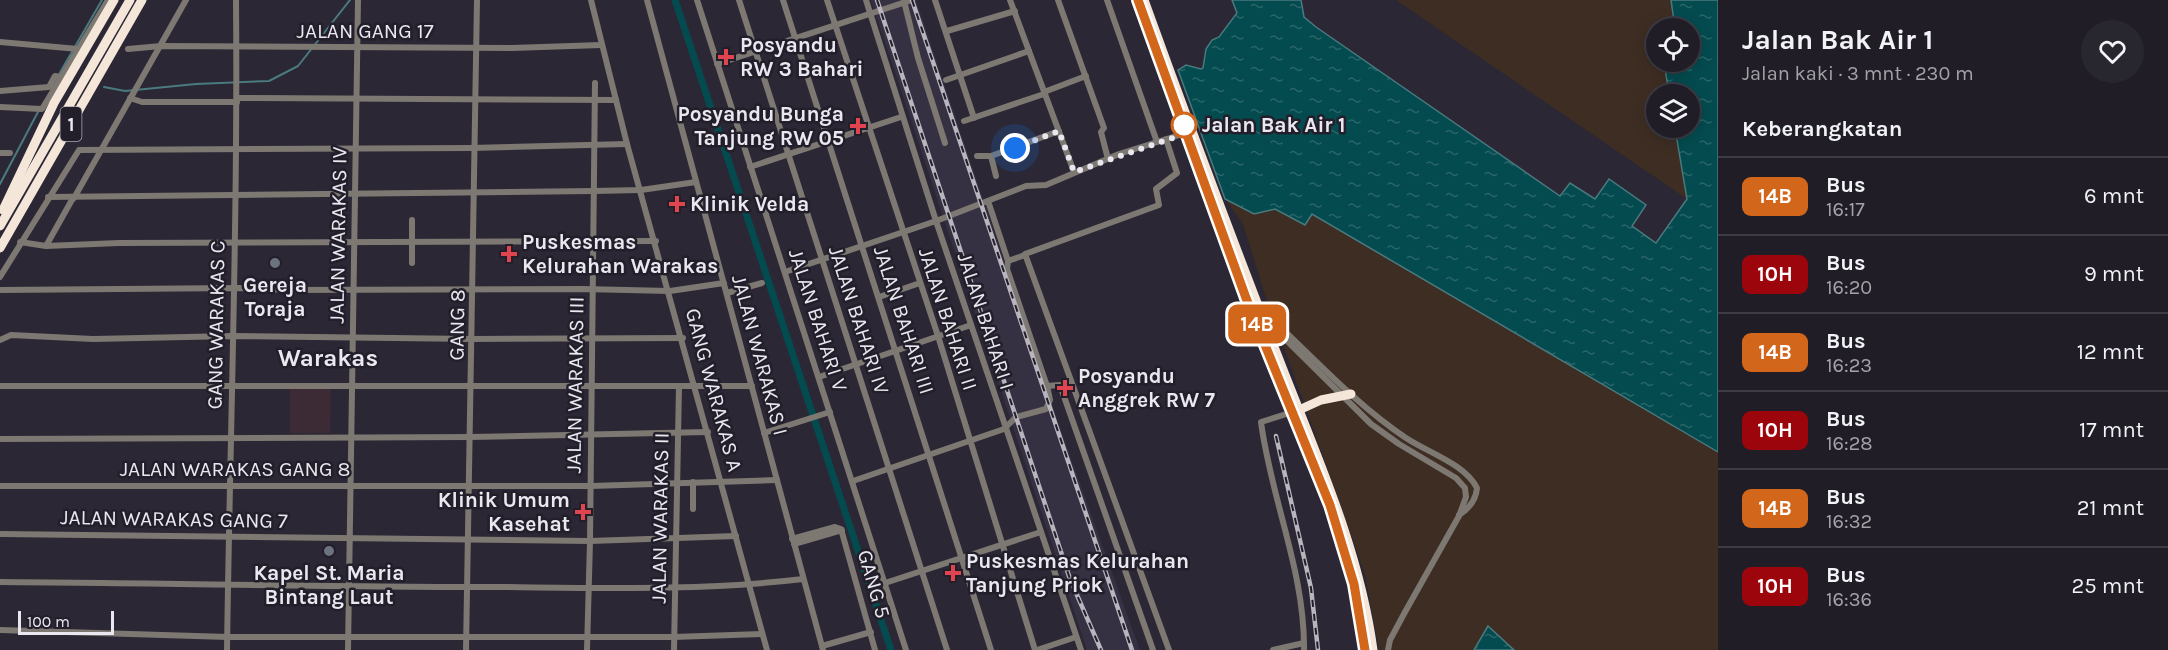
<!DOCTYPE html>
<html lang="id">
<meta charset="utf-8">
<style>
body{margin:0;font-family:Karla,sans-serif;background:#28262f;color:#f1f3f6;height:100vh;display:flex;flex-direction:column;font-size:22px;white-space:nowrap}
*{box-sizing:border-box;margin:0}
p{font-size:20px;color:#a2a2a7}
.icon{flex:none;width:33px;height:33px;fill:none;stroke:currentColor;stroke-width:2;stroke-linecap:round;stroke-linejoin:round}
.map{position:relative;flex:1;overflow:hidden}
.sheet{display:flex;flex-direction:column;background:#201d27;width:450px}
.sheet>*{flex:none}
.badge{padding:0 12px;border-radius:9px;font-size:21px;line-height:39px}
.tools{position:absolute;left:1646px;top:18px;display:grid;gap:12px}
.tools a{display:grid;place-items:center;width:54px;height:54px;border-radius:50%;background:#201d27;box-shadow:0 3px 15px #0003,0 0 0 2px #3d3b44;font-size:30px}
.scale{position:absolute;left:18px;bottom:15px;width:96px;box-sizing:border-box;padding-left:6px;border:3px solid #e9e7ef;border-top:0;font-size:16px;line-height:21px;white-space:nowrap;color:#e9e7ef;-webkit-text-stroke:4px #221e2a;paint-order:stroke}
.you{position:absolute;width:30px;height:30px;margin:-15px;border:4px solid #fff;border-radius:50%;background:#1a73e8;box-shadow:0 0 0 9px #1a73e833}
.map>.badge{position:absolute;translate:-50% -50%;box-shadow:0 0 0 3px #fff}
h2{padding:0 24px;font-size:22px;line-height:54px}
.round{display:grid;place-items:center;flex:none;width:63px;height:63px;border-radius:32px;background:#28262f}
.summary{display:flex;align-items:center;justify-content:space-between;height:102px;padding:0 24px}
h1{font-size:28px;font-weight:700;line-height:45px}
ul{padding:0;list-style:none}
li{display:flex;align-items:center;gap:18px;height:78px;padding:0 24px;border-top:2px solid #3d3b44}
li div{flex:1}
li b{display:block;font-size:22px}
li em{font-style:normal}
li .badge{min-width:66px;font-weight:700;text-align:center}
main{display:flex;flex:1;min-height:0}
.map>svg:first-child{display:block}
.built{fill:#363043}
.industrial{fill:#3e2d23}
.education{fill:#3c2b35}
.water{fill:url(#water-ripples);stroke:#497a7f;stroke-width:1.5}
.lines{fill:none;stroke-linecap:round;stroke-linejoin:round}
.stream{stroke:#497a7f;stroke-width:2}
.canal{stroke:#044b4f;stroke-width:7}
.minor{stroke:#7d7872;stroke-width:6}
.highway{stroke:#f4e6d8;stroke-width:9}
.rail-casing{stroke:#b8b5be;stroke-width:4.5}
.rail{stroke:#221e2a;stroke-width:2;stroke-dasharray:7;stroke-linecap:butt}
.line-casing{stroke:#fff;stroke-width:14}
.line{stroke:#d2661b;stroke-width:9}
.walk{stroke:#e9e7ef;stroke-width:6;stroke-dasharray:0 10.8}
.health-dot{fill:#e0444e;stroke:#221e2a;stroke-width:2}
.stop-dot{fill:#fff;stroke:#d2661b;stroke-width:3}
.worship-dot{fill:#6b7280;stroke:#221e2a;stroke-width:2}
.labels{text-anchor:middle;dominant-baseline:central;stroke-width:5;stroke-linejoin:round;paint-order:stroke}
.shield{fill:#221e2a;stroke:#adabb4;stroke-width:1.5}
.shield-label{font-size:20px;font-weight:bold;fill:#e9e7ef}
.street-label{font-size:21px;fill:#e9e7ef;stroke:#221e2a}
.poi-label{font-size:21px;font-weight:bold;fill:#e9e7ef;stroke:#221e2a;text-anchor:start}
.stop-label{font-size:21px;font-weight:bold;fill:#e9e7ef;stroke:#221e2a;text-anchor:start}
.quarter-label{font-size:24px;font-weight:bold;fill:#e9e7ef;stroke:#221e2a}
</style>
<main>
<div class="map">
<svg width="1718" height="650" viewBox="0 0 1718 650">
<defs>
<pattern id="water-ripples" width="26" height="14" patternUnits="userSpaceOnUse" patternTransform="scale(1.5)"><rect width="26" height="14" fill="#044b4f"/><path d="M2 4q2-2 4 0t4 0M15 11q2-2 4 0t4 0" fill="none" stroke="#296569"/></pattern>
</defs>
<rect width="100%" height="100%" fill="#2b2734"/>
<polygon class="built" points="871,0 916,0 1060,428 1140,650 1087,650"/>
<g class="industrial">
<polygon points="1396,0 1671,0 1675,21 1658,24 1656,28 1656,62 1664,62 1669,94 1656,94 1656,128 1675,128 1687,199"/>
<polygon points="1225,199 1254,214 1275,209 1305,225 1311,213 1718,452 1718,650 1514,650 1488,626 1474,650 1379,650 1365,575 1351,534 1266,298 1243,224"/>
</g>
<polygon class="education" points="290,388 331,388 330,433 290,433"/>
<g class="water">
<polygon points="1232,0 1301,0 1304,17 1316,27 1560,196 1570,183 1595,199 1609,179 1646,205 1632,226 1656,243 1687,199 1675,128 1689,128 1689,94 1669,94 1664,62 1689,62 1689,28 1658,28 1657,24 1674,21 1671,0 1718,0 1718,452 1312,214 1305,225 1275,209 1254,214 1225,199 1178,70 1186,65 1201,69 1203,68 1206,49 1212,40 1219,37 1237,13"/>
<polygon points="1488,626 1514,650 1474,650"/>
</g>
<g class="lines">
<g class="stream">
<polyline points="58,76 102,0"/>
<polyline points="104,87 125,91 196,84 269,81 298,66 350,0"/>
<polyline points="0,184 39,110"/>
</g>
<polyline class="canal" points="675,0 891,650"/>
<g class="minor">
<polyline points="591,0 627,144 767,650"/>
<polyline points="647,0 823,650"/>
<polyline points="697,0 906,650"/>
<polyline points="739,0 947,650"/>
<polyline points="783,0 991,650"/>
<polyline points="827,0 938,336 1035,650"/>
<polyline points="866,0 936,221 1081,650"/>
<polyline points="935,0 974,118"/>
<polyline points="1010,0 1074,172"/>
<polyline points="1058,0 1104,128 1101,132 1108,159"/>
<polyline points="1107,0 1157,142"/>
<polyline points="904,1 918,58 945,143"/>
<polyline points="947,31 1015,11"/>
<polyline points="0,42 78,49"/>
<polyline points="128,49 161,46 512,48 601,45"/>
<polyline points="717,64 912,0"/>
<polyline points="946,80 1029,51"/>
<polyline points="0,91 49,87 55,76 60,77"/>
<polyline points="1044,92 1086,76"/>
<polyline points="130,98 142,102 237,102"/>
<polyline points="237,98 616,100"/>
<polyline points="0,107 42,109 108,0"/>
<polyline points="964,121 1044,94"/>
<polyline points="1166,139 1177,173 1156,189 1159,205 1025,254 1169,650"/>
<polyline points="0,153 10,153"/>
<polyline points="977,156 991,156 996,176"/>
<polyline points="991,156 1059,131"/>
<polyline points="750,167 901,117"/>
<polyline points="48,197 594,191 641,190 696,182"/>
<polyline points="74,198 186,0"/>
<polyline points="988,201 1008,261"/>
<polyline points="412,220 412,263"/>
<polyline points="20,242 46,246 119,243 656,241"/>
<polyline points="46,246 73,198"/>
<polyline points="1025,255 1008,261 1007,269 1047,386 1060,385 1153,650"/>
<polyline points="785,272 936,221 1026,186 1046,185 1119,154 1192,131"/>
<polyline points="0,277 79,150 471,148 627,144"/>
<polyline points="0,290 239,288 288,290 583,289 670,291 724,283"/>
<polyline points="727,293 762,283"/>
<polyline points="879,297 920,283"/>
<path d="M1261 309C1309 352 1352 402 1406 438 1427 452 1465 464 1477 488 1476 500 1470 508 1459 515"/>
<polyline points="1266,320 1371,424 1399,444 1456,478 1465,488 1466,497 1459,516 1405,612 1390,640 1388,650"/>
<polyline points="0,340 11,335 93,339 233,336 472,339 683,338"/>
<polyline points="819,377 971,325"/>
<polyline points="0,386 752,386"/>
<path d="M1296 411 1261 422C1271 499 1305 572 1304 650"/>
<polyline points="764,433 830,412"/>
<polyline points="0,439 470,437 708,432"/>
<polyline points="853,481 1004,429 1016,417 1046,409 1050,400 1047,386"/>
<polyline points="693,482 693,509"/>
<polyline points="0,486 591,486 777,480"/>
<polyline points="0,534 590,541 736,536"/>
<polyline points="792,539 835,527 841,529 875,650"/>
<polyline points="794,544 842,530"/>
<path d="M0 582C167 583 333 587 500 587 601 588 702 591 803 579"/>
<polyline points="885,583 1041,532"/>
<polyline points="0,630 228,637 673,637 762,634"/>
<polyline points="822,646 871,632"/>
<path d="M227 650C230 433 238 217 236 0"/>
<polyline points="348,650 358,0"/>
<polyline points="466,650 477,0"/>
<polyline points="587,650 590,541 595,83"/>
<polyline points="674,650 679,386"/>
<polyline points="1037,650 1076,637"/>
<polyline points="1273,650 1304,643"/>
</g>
<g class="highway">
<path d="M1144 0C1187 119 1232 239 1278 357 1315 453 1359 547 1373 650"/>
<polyline points="1167,81 1178,111"/>
<polyline points="1213,205 1246,298 1330,505"/>
<polyline points="3,210 54,103 114,0"/>
<polyline points="0,226 130,0"/>
<polyline points="0,248 142,0"/>
<polyline points="1299,410 1321,400 1351,394"/>
<polyline points="1353,582 1365,650"/>
</g>
<g class="rail-casing">
<g id="rail">
<polyline points="877,0 1070,579 1101,650"/>
<polyline points="912,0 1132,650"/>
<polyline points="1276,436 1311,588 1318,650"/>
</g>
</g>
<use href="#rail" class="rail"/>
</g>
<g class="lines">
<g class="line-casing">
<polyline id="line" points="1138,0 1246,298 1330,505 1354,584 1365,650"/>
</g>
<use href="#line" class="line"/>
<polyline class="walk" points="1015,148 1059,131 1074,172 1187,133 1184,125"/>
</g>
<g class="health-dot">
<path d="M723 48h6v6h6v6h-6v6h-6v-6h-6v-6h6z"/>
<path d="M855 117h6v6h6v6h-6v6h-6v-6h-6v-6h6z"/>
<path d="M674 195h6v6h6v6h-6v6h-6v-6h-6v-6h6z"/>
<path d="M506 245h6v6h6v6h-6v6h-6v-6h-6v-6h6z"/>
<path d="M1062 379h6v6h6v6h-6v6h-6v-6h-6v-6h6z"/>
<path d="M580 503h6v6h6v6h-6v6h-6v-6h-6v-6h6z"/>
<path d="M950 564h6v6h6v6h-6v6h-6v-6h-6v-6h6z"/>
</g>
<circle class="stop-dot" cx="1184" cy="125" r="12"/>
<g class="worship-dot">
<circle cx="275" cy="263" r="6"/>
<circle cx="329" cy="551" r="6"/>
</g>
<g class="labels">
<rect class="shield" x="60.5" y="107" width="21" height="34" rx="4.5"/>
<g class="shield-label">
<text x="71" y="124">1</text>
</g>
<g class="street-label">
<text x="365" y="31">JALAN GANG 17</text>
<text transform="translate(338 235) rotate(-89)">JALAN WARAKAS IV</text>
<text transform="translate(948 319) rotate(72)">JALAN BAHARI II</text>
<text transform="translate(818 320) rotate(72)">JALAN BAHARI V</text>
<text transform="translate(859 320) rotate(72)">JALAN BAHARI IV</text>
<text transform="translate(904 320) rotate(72)">JALAN BAHARI III</text>
<text transform="translate(986 321) rotate(72)">JALAN BAHARI I</text>
<text transform="translate(216 325) rotate(-89)">GANG WARAKAS C</text>
<text transform="translate(457 325) rotate(-89)">GANG 8</text>
<text transform="translate(760 355) rotate(75)">JALAN WARAKAS I</text>
<text transform="translate(575 385) rotate(-89)">JALAN WARAKAS III</text>
<text transform="translate(714 390) rotate(75)">GANG WARAKAS A</text>
<text x="235" y="469">JALAN WARAKAS GANG 8</text>
<text transform="translate(660 518) rotate(-89)">JALAN WARAKAS II</text>
<text transform="translate(174 519) rotate(1)">JALAN WARAKAS GANG 7</text>
<text transform="translate(874 584) rotate(74)">GANG 5</text>
</g>
<g class="poi-label">
<text x="740" y="45">Posyandu<tspan x="740" dy="24">RW 3 Bahari</tspan></text>
<text x="844" y="114" text-anchor="end">Posyandu Bunga<tspan x="844" dy="24">Tanjung RW 05</tspan></text>
<text x="690" y="204">Klinik Velda</text>
<text x="522" y="242">Puskesmas<tspan x="522" dy="24">Kelurahan Warakas</tspan></text>
<text x="275" y="285" text-anchor="middle">Gereja<tspan x="275" dy="24">Toraja</tspan></text>
<text x="1078" y="376">Posyandu<tspan x="1078" dy="24">Anggrek RW 7</tspan></text>
<text x="570" y="500" text-anchor="end">Klinik Umum<tspan x="570" dy="24">Kasehat</tspan></text>
<text x="966" y="561">Puskesmas Kelurahan<tspan x="966" dy="24">Tanjung Priok</tspan></text>
<text x="329" y="573" text-anchor="middle">Kapel St. Maria<tspan x="329" dy="24">Bintang Laut</tspan></text>
</g>
<g class="stop-label">
<text x="1202" y="125">Jalan Bak Air 1</text>
</g>
<g class="quarter-label">
<text x="328" y="358">Warakas</text>
</g>
</g>
</svg>
<div class="tools">
<a><svg class="icon" aria-label="locate" viewBox="0 0 24 24"><circle cx="12" cy="12" r="6"/><path d="M12 2v4M12 18v4M2 12h4M18 12h4"/></svg></a>
<a><svg class="icon" aria-label="layers" viewBox="0 0 24 24"><path d="M12 4l9 5-9 5-9-5zM3 14l9 5 9-5"/></svg></a>
</div>
<div class="scale">100 m</div>
<div class="you" style="left:1015px;top:148px"></div>
<b class="badge" style="left:1257px;top:324px;background:#d2661b;color:#fff">14B</b>
</div>
<section class="sheet">
<div class="summary"><div><h1>Jalan Bak Air 1</h1><p>Jalan kaki · 3 mnt · 230 m</p></div><a class="round"><svg class="icon" aria-label="heart" viewBox="0 0 24 24"><path d="M12 20l-8-8c-3-5 5-10 8-4 3-6 11-1 8 4z"/></svg></a></div>
<h2>Keberangkatan</h2>
<ul>
<li><span class="badge" style="background:#d2661b;color:#fff">14B</span><div><b>Bus</b><p>16:17</p></div><em>6 mnt</em></li>
<li><span class="badge" style="background:#9c050c;color:#fff">10H</span><div><b>Bus</b><p>16:20</p></div><em>9 mnt</em></li>
<li><span class="badge" style="background:#d2661b;color:#fff">14B</span><div><b>Bus</b><p>16:23</p></div><em>12 mnt</em></li>
<li><span class="badge" style="background:#9c050c;color:#fff">10H</span><div><b>Bus</b><p>16:28</p></div><em>17 mnt</em></li>
<li><span class="badge" style="background:#d2661b;color:#fff">14B</span><div><b>Bus</b><p>16:32</p></div><em>21 mnt</em></li>
<li><span class="badge" style="background:#9c050c;color:#fff">10H</span><div><b>Bus</b><p>16:36</p></div><em>25 mnt</em></li>
</ul>
</section>
</main>
